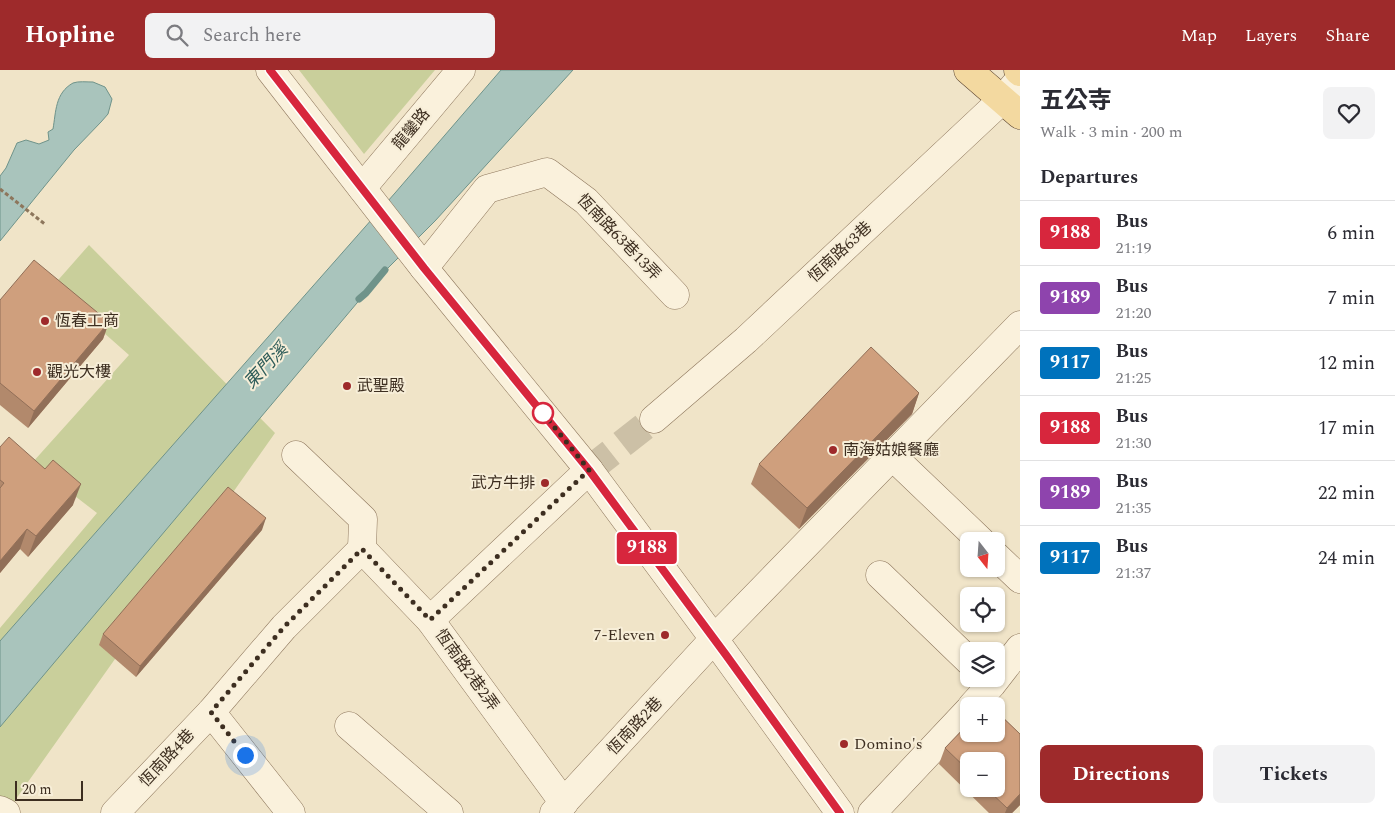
<!DOCTYPE html>
<meta charset="utf-8">
<style>
body{margin:0;font-family:Spectral,"Noto Sans TC",serif;background:#f2f2f3;color:#2b2b33;height:100vh;display:flex;flex-direction:column;font-size:19px;white-space:nowrap}
*{box-sizing:border-box;margin:0}
p{font-size:16px;color:#7c7c81}
.icon{flex:none;width:28px;height:28px;fill:none;stroke:currentColor;stroke-width:2;stroke-linecap:round;stroke-linejoin:round}
.map{position:relative;flex:1;overflow:hidden}
.sheet{display:flex;flex-direction:column;background:#fff;width:375px}
.sheet>*{flex:none}
.badge{padding:0 10px;border-radius:4px;font-size:18px;line-height:32px}
.needle{width:32px;rotate:163deg}
.buttons{position:absolute;left:960px;top:462px;display:grid;gap:10px}
.buttons a{display:grid;place-items:center;width:45px;height:45px;border-radius:8px;background:#fff;box-shadow:0 1px 4px #0004;font-size:25px}
.scale{position:absolute;left:15px;bottom:12px;width:68px;box-sizing:border-box;padding-left:5px;border:2px solid #3d2e20;border-top:0;font-size:14px;line-height:18px;white-space:nowrap;color:#3d2e20;-webkit-text-stroke:4px #f7eed8;paint-order:stroke}
.you{position:absolute;width:25px;height:25px;margin:-12px;border:4px solid #fff;border-radius:50%;background:#1a73e8;box-shadow:0 0 0 8px #1a73e833}
.map>.badge{position:absolute;translate:-50% -50%;box-shadow:0 0 0 2px #fff}
h2{padding:0 20px;font-size:19px;line-height:45px}
.round{display:grid;place-items:center;flex:none;width:52px;height:52px;border-radius:8px;background:#f2f2f3}
.headline{display:flex;align-items:center;justify-content:space-between;height:85px;padding:0 20px}
h1{font-size:24px;font-weight:700;line-height:38px}
.cta{display:flex;gap:10px;margin-top:auto;padding:10px 20px}
.cta a{flex:1;height:58px;border-radius:8px;background:#9e2a2b;color:#fff;font-size:20px;font-weight:700;line-height:58px;text-align:center}
.cta a+a{background:#f2f2f3;color:#2b2b33}
ul{padding:0;list-style:none}
li{display:flex;align-items:center;gap:15px;height:65px;padding:0 20px;border-top:1px solid #e1e1e2}
li div{flex:1}
li b{display:block;font-size:19px}
li em{font-style:normal}
li .badge{min-width:55px;font-weight:700;text-align:center}
header{display:flex;align-items:center;gap:30px;box-sizing:border-box;height:70px;padding:0 25px;background:#9e2a2b;color:#fff}
header strong{font-size:24px}
nav{display:flex;gap:28px;margin-inline-start:auto;font-size:18px}
.search{width:350px;height:45px;background:#f2f2f3;display:flex;align-items:center;gap:12px;box-sizing:border-box;padding:0 18px;border-radius:8px;color:#7c7c81;font-size:19px}
main{display:flex;flex:1;min-height:0}
.map>svg:first-child{display:block}
.green{fill:#c9cf9b}
.water{fill:#a9c4bc;stroke:#6f938a}
.lines{fill:none;stroke-linecap:round;stroke-linejoin:round}
.stream{stroke:#6f938a;stroke-width:7}
.minor-tunnel{stroke:#ccc0a6;stroke-width:28;stroke-dasharray:28 14;stroke-linecap:butt}
.minor-casing{stroke:#8d765c;stroke-width:29}
.major-casing{stroke:#5b4430;stroke-width:29}
.path{stroke:#8d765c;stroke-width:3;stroke-dasharray:4 2.5;stroke-linecap:butt}
.minor{stroke:#faf1dc;stroke-width:28}
.major{stroke:#f3d9a0;stroke-width:28}
.wall{fill:#b2896c;fill-rule:evenodd}
.shaded-wall{fill:#916f58}
.building{fill:#cf9f7d;stroke:#916f58}
.line-casing{stroke:#fff;stroke-width:11}
.line{stroke:#d7263d;stroke-width:8}
.walk{stroke:#3d2e20;stroke-width:5;stroke-dasharray:0 9}
.poi-dot{fill:#9e2a2b;stroke:#f7eed8;stroke-width:2}
.stop-dot{fill:#fff;stroke:#d7263d;stroke-width:2.5}
.labels{text-anchor:middle;dominant-baseline:central;stroke-width:4;stroke-linejoin:round;paint-order:stroke}
.street-label{font-size:16px;fill:#3d2e20;stroke:#f7eed8}
.poi-label{font-size:16px;fill:#3d2e20;stroke:#f7eed8;text-anchor:start}
.water-label{font-size:18px;font-style:italic;fill:#2f5d5a;stroke:#f7eed8}
</style>
<header>
<strong>Hopline</strong>
<div class="search"><svg class="icon" aria-label="search" viewBox="0 0 24 24"><circle cx="10" cy="10" r="6"/><path d="M15 15l6 6"/></svg>Search here</div>
<nav><a>Map</a><a>Layers</a><a>Share</a></nav>
</header>
<main>
<div class="map">
<svg width="1020" height="743" viewBox="0 0 1020 743">
<rect width="100%" height="100%" fill="#f0e4c8"/>
<g class="green">
<polygon points="299,0 435,0 364,84"/>
<polygon points="89,175 275,363 6,743 0,743 0,558 97,443 32,393 129,285 52,217"/>
</g>
<g class="water">
<polygon points="501,0 573,0 435,151 378,208 0,657 0,571 395,123"/>
<path d="M93 12 105 17 112 29 108 44 101 52 74 80 0 171V106L6 98 17 73 26 70 39 74 49 70 48 62 53 59C56 42 55 23 73 13 78 11 87 12 93 12Z"/>
</g>
<g class="lines">
<polyline class="stream" points="359,229 366,223 385,200"/>
<polyline class="minor-tunnel" points="589,400 654,349"/>
<g class="minor-casing">
<g id="minor">
<polyline points="270,0 424,198 589,400 714,569 840,743"/>
<polyline points="362,118 461,0"/>
<polyline points="424,198 487,119 547,102 586,131 675,225"/>
<polyline points="654,349 746,270 1003,29 1020,9"/>
<polyline points="296,385 363,449 362,479 430,550 564,733"/>
<polyline points="892,386 981,471"/>
<polyline points="996,486 1020,509"/>
<polyline points="880,505 969,591"/>
<polyline points="430,550 589,400"/>
<polyline points="972,636 992,614 1020,578"/>
<polyline points="211,642 291,743"/>
<polyline points="349,656 449,743"/>
<polyline points="0,740 6,743"/>
<polyline points="115,743 211,642 284,557 362,479"/>
<polyline points="554,743 714,569 1020,255"/>
<polyline points="872,743 969,640"/>
</g>
</g>
<g class="major-casing">
<g id="major">
<polyline points="968,0 1020,45"/>
<polyline points="1018,0 1020,2"/>
</g>
</g>
<polyline class="path" points="0,119 46,155"/>
<use href="#minor" class="minor"/>
<use href="#major" class="major"/>
</g>
<g class="wall">
<polygon points="0,230 109,252 103,269 28,358 0,335"/>
<polygon points="919,323 912,344 799,459 751,414 759,394"/>
<polygon points="0,377 73,435 28,487 20,479 0,503"/>
<polygon points="262,460 136,607 99,575 103,564"/>
<path d="M996 641 1020 664V735L1012 743H989L939 694 945 678 969 653V664H996ZM969 691H996V719H969Z"/>
</g>
<g class="shaded-wall">
<polygon points="109,252 103,269 28,358 34,341"/>
<polygon points="919,323 912,344 799,459 807,438"/>
<polygon points="81,414 73,435 28,487 36,466"/>
<polygon points="266,448 262,460 136,607 140,596"/>
<polygon points="27,459 20,479 0,503 0,491"/>
<polygon points="1020,724 1020,735 1012,743 1005,743 1007,738"/>
</g>
<g class="building">
<polygon points="34,190 109,252 34,341 0,313 0,230"/>
<polygon points="871,277 919,323 807,438 759,394"/>
<polygon points="9,367 45,399 53,390 81,414 36,466 27,459 0,491 0,418 4,413 0,410 0,377"/>
<polygon points="228,417 266,448 140,596 103,564"/>
<polygon points="988,632 992,636 984,636"/>
<polygon points="996,641 1020,664 1020,724 1007,738 987,719 996,719 996,691 969,691 969,701 945,678 969,653 969,664 996,664"/>
</g>
<g class="lines">
<g class="line-casing">
<polyline id="line" points="270,0 424,198 589,400 726,585 840,743"/>
</g>
<use href="#line" class="line"/>
<polyline class="walk" points="245,685 211,642 284,557 362,479 430,550 589,400 542,342 543,343"/>
</g>
<g class="poi-dot">
<circle cx="45" cy="251" r="5"/>
<circle cx="37" cy="302" r="5"/>
<circle cx="347" cy="316" r="5"/>
<circle cx="833" cy="380" r="5"/>
<circle cx="545" cy="413" r="5"/>
<circle cx="665" cy="565" r="5"/>
<circle cx="844" cy="674" r="5"/>
</g>
<circle class="stop-dot" cx="543" cy="343" r="10"/>
<g class="labels">
<g class="street-label">
<text transform="translate(411 59) rotate(-50)">龍鑾路</text>
<text transform="translate(619 167) rotate(46)">恆南路63巷13弄</text>
<text transform="translate(840 182) rotate(-43)">恆南路63巷</text>
<text transform="translate(467 600) rotate(54)">恆南路2巷2弄</text>
<text transform="translate(635 656) rotate(-47)">恆南路2巷</text>
<text transform="translate(167 688) rotate(-47)">恆南路4巷</text>
</g>
<g class="poi-label">
<text x="55" y="251">恆春工商</text>
<text x="47" y="302">觀光大樓</text>
<text x="357" y="316">武聖殿</text>
<text x="843" y="380">南海姑娘餐廳</text>
<text x="535" y="413" text-anchor="end">武方牛排</text>
<text x="655" y="565" text-anchor="end">7-Eleven</text>
<text x="854" y="674">Domino's</text>
</g>
<g class="water-label">
<text transform="translate(266 296) rotate(-47)">東門溪</text>
</g>
</g>
</svg>
<div class="buttons">
<a><svg class="needle" viewBox="-14 -14 28 28"><path d="M0-13l5 13h-10z" fill="#e53935"/><path d="M0 13l5-13h-10z" fill="#7c7c81"/></svg></a>
<a><svg class="icon" aria-label="locate" viewBox="0 0 24 24"><circle cx="12" cy="12" r="6"/><path d="M12 2v4M12 18v4M2 12h4M18 12h4"/></svg></a>
<a><svg class="icon" aria-label="layers" viewBox="0 0 24 24"><path d="M12 4l9 5-9 5-9-5zM3 14l9 5 9-5"/></svg></a>
<a>+</a>
<a>−</a>
</div>
<div class="scale">20 m</div>
<div class="you" style="left:245px;top:685px"></div>
<b class="badge" style="left:647px;top:478px;background:#d7263d;color:#fff">9188</b>
</div>
<section class="sheet">
<div class="headline"><div><h1>五公寺</h1><p>Walk · 3 min · 200 m</p></div><a class="round"><svg class="icon" aria-label="heart" viewBox="0 0 24 24"><path d="M12 20l-8-8c-3-5 5-10 8-4 3-6 11-1 8 4z"/></svg></a></div>
<h2>Departures</h2>
<ul>
<li><span class="badge" style="background:#d7263d;color:#fff">9188</span><div><b>Bus</b><p>21:19</p></div><em>6 min</em></li>
<li><span class="badge" style="background:#8e44ad;color:#fff">9189</span><div><b>Bus</b><p>21:20</p></div><em>7 min</em></li>
<li><span class="badge" style="background:#0072bc;color:#fff">9117</span><div><b>Bus</b><p>21:25</p></div><em>12 min</em></li>
<li><span class="badge" style="background:#d7263d;color:#fff">9188</span><div><b>Bus</b><p>21:30</p></div><em>17 min</em></li>
<li><span class="badge" style="background:#8e44ad;color:#fff">9189</span><div><b>Bus</b><p>21:35</p></div><em>22 min</em></li>
<li><span class="badge" style="background:#0072bc;color:#fff">9117</span><div><b>Bus</b><p>21:37</p></div><em>24 min</em></li>
</ul>
<div class="cta"><a>Directions</a><a>Tickets</a></div>
</section>
</main>
